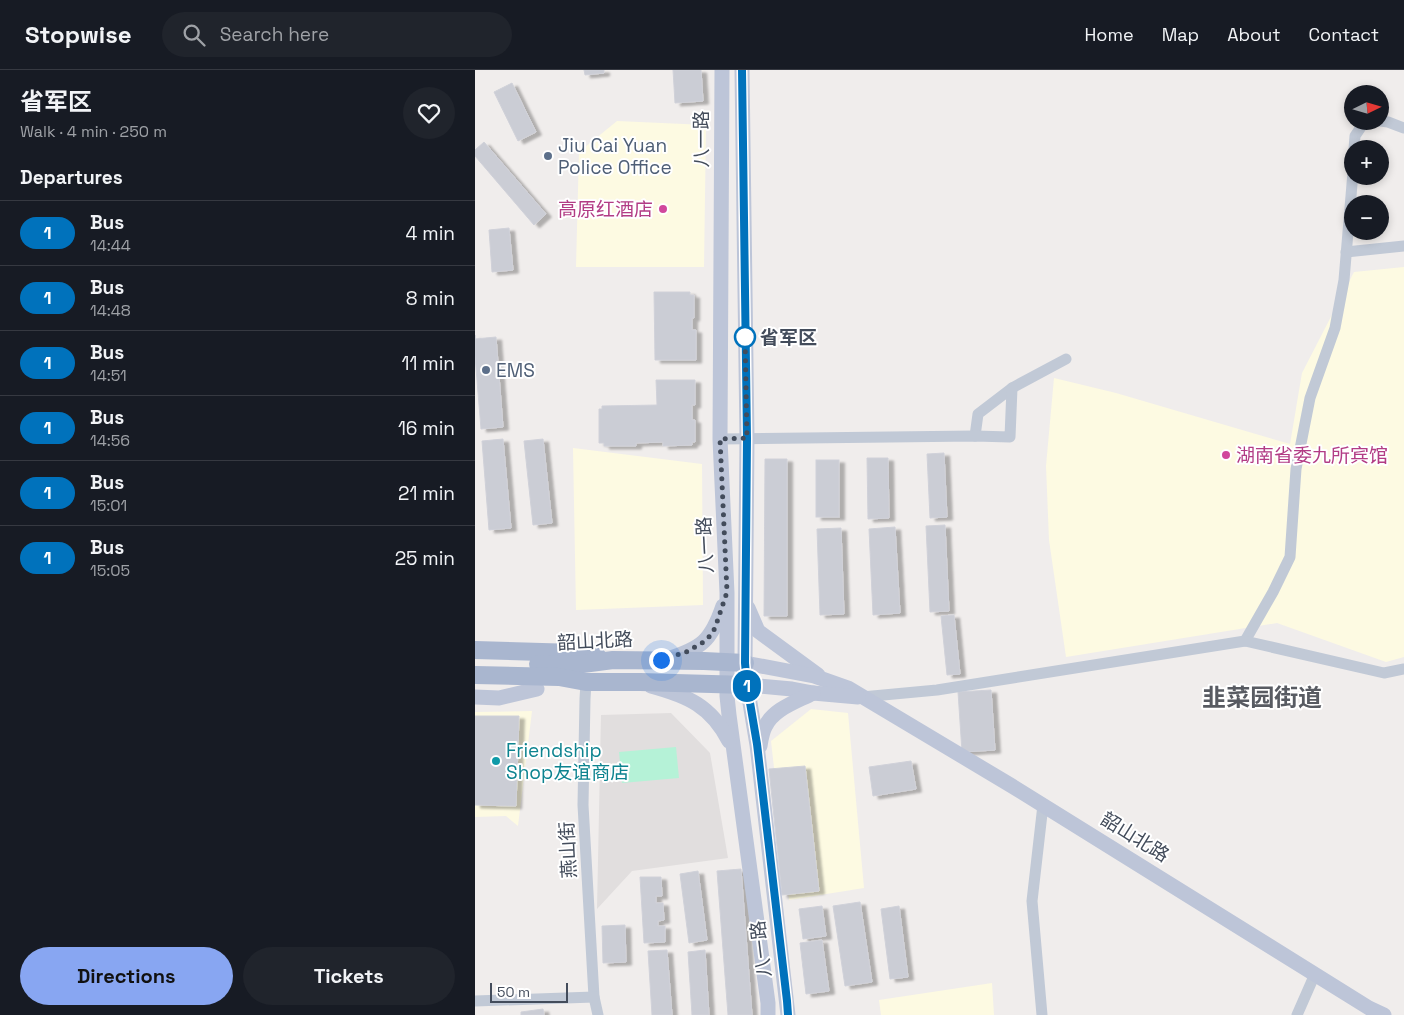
<!DOCTYPE html>
<meta charset="utf-8">
<style>
body{margin:0;font-family:"Space Grotesk","Noto Sans SC",sans-serif;background:#20242c;color:#f1f3f6;height:100vh;display:flex;flex-direction:column;font-size:19px;white-space:nowrap}
*{box-sizing:border-box;margin:0}
p{font-size:16px;color:#9ea1a6}
.icon{flex:none;width:28px;height:28px;fill:none;stroke:currentColor;stroke-width:2;stroke-linecap:round;stroke-linejoin:round}
.map{position:relative;flex:1;overflow:hidden}
.details{display:flex;flex-direction:column;background:#171b24;width:475px}
.details>*{flex:none}
.badge{padding:0 10px;border-radius:16px;font-size:18px;line-height:32px}
.needle{width:32px;rotate:85deg}
.fabs{position:absolute;left:869px;top:15px;display:grid;gap:10px}
.fabs a{display:grid;place-items:center;width:45px;height:45px;border-radius:50%;background:#171b24;box-shadow:0 2px 8px #0003;font-size:25px}
.scale{position:absolute;left:15px;bottom:12px;width:78px;box-sizing:border-box;padding-left:5px;border:2px solid #434c5b;border-top:0;font-size:14px;line-height:18px;white-space:nowrap;color:#434c5b;-webkit-text-stroke:4px #fff;paint-order:stroke}
.you{position:absolute;width:25px;height:25px;margin:-12px;border:4px solid #fff;border-radius:50%;background:#1a73e8;box-shadow:0 0 0 8px #1a73e833}
.map>.badge{position:absolute;translate:-50% -50%;box-shadow:0 0 0 2px #fff}
h2{padding:0 20px;font-size:19px;line-height:45px}
.round{display:grid;place-items:center;flex:none;width:52px;height:52px;border-radius:26px;background:#20242c}
.summary{display:flex;align-items:center;justify-content:space-between;height:85px;padding:0 20px}
h1{font-size:24px;font-weight:700;line-height:38px}
.button{display:flex;gap:10px;margin-top:auto;padding:10px 20px}
.button a{flex:1;height:58px;border-radius:30px;background:#88a6f2;color:#111;font-size:20px;font-weight:700;line-height:58px;text-align:center}
.button a+a{background:#20242c;color:#f1f3f6}
ul{padding:0;list-style:none}
li{display:flex;align-items:center;gap:15px;height:65px;padding:0 20px;border-top:1px solid #363941}
li div{flex:1}
li b{display:block;font-size:19px}
li em{font-style:normal}
li .badge{min-width:55px;font-weight:700;text-align:center}
header{display:flex;align-items:center;gap:30px;box-sizing:border-box;height:70px;padding:0 25px;background:#171b24;border-bottom:1px solid #363941}
header strong{font-size:24px}
nav{display:flex;gap:28px;margin-inline-start:auto;font-size:18px}
.search{width:350px;height:45px;background:#20242c;display:flex;align-items:center;gap:12px;box-sizing:border-box;padding:0 18px;border-radius:28px;color:#9ea1a6;font-size:19px}
main{display:flex;flex:1;min-height:0}
.map>svg:first-child{display:block}
.commercial{fill:#fdfae2}
.education{fill:#e1dede}
.green{fill:#b5f2d7}
.building{fill:#cbcdd5;stroke:#d0d1d9;filter:url(#shadow)}
.lines{fill:none;stroke-linecap:round;stroke-linejoin:round}
.street{stroke:#c1c9d6;stroke-width:11}
.secondary{stroke:#bdc5d8;stroke-width:15}
.primary{stroke:#a9b6cf;stroke-width:18}
.line-casing{stroke:#fff;stroke-width:11}
.line{stroke:#0072bc;stroke-width:8}
.walk{stroke:#434c5b;stroke-width:5;stroke-dasharray:0 9}
.service-dot{fill:#5c6f8a;stroke:#fff;stroke-width:2}
.hotel-dot{fill:#d1479c;stroke:#fff;stroke-width:2}
.stop-dot{fill:#fff;stroke:#0072bc;stroke-width:2.5}
.culture-dot{fill:#0f9aa8;stroke:#fff;stroke-width:2}
.labels{text-anchor:middle;dominant-baseline:central;stroke-width:4;stroke-linejoin:round;paint-order:stroke}
.street-label{font-size:19px;fill:#434c5b;stroke:#fff}
.service-label{font-size:19px;fill:#4e5e75;stroke:#fff;text-anchor:start}
.hotel-label{font-size:19px;fill:#b23c85;stroke:#fff;text-anchor:end}
.stop-label{font-size:19px;font-weight:bold;fill:#434c5b;stroke:#fff;text-anchor:start}
.culture-label{font-size:19px;fill:#0d838f;stroke:#fff;text-anchor:start}
.district-label{font-size:24px;font-weight:bold;fill:#585b62;stroke:#fff}
</style>
<header>
<strong>Stopwise</strong>
<div class="search"><svg class="icon" aria-label="search" viewBox="0 0 24 24"><circle cx="10" cy="10" r="6"/><path d="M15 15l6 6"/></svg>Search here</div>
<nav><a>Home</a><a>Map</a><a>About</a><a>Contact</a></nav>
</header>
<main>
<section class="details">
<div class="summary"><div><h1>省军区</h1><p>Walk · 4 min · 250 m</p></div><a class="round"><svg class="icon" aria-label="heart" viewBox="0 0 24 24"><path d="M12 20l-8-8c-3-5 5-10 8-4 3-6 11-1 8 4z"/></svg></a></div>
<h2>Departures</h2>
<ul>
<li><span class="badge" style="background:#0072bc;color:#fff">1</span><div><b>Bus</b><p>14:44</p></div><em>4 min</em></li>
<li><span class="badge" style="background:#0072bc;color:#fff">1</span><div><b>Bus</b><p>14:48</p></div><em>8 min</em></li>
<li><span class="badge" style="background:#0072bc;color:#fff">1</span><div><b>Bus</b><p>14:51</p></div><em>11 min</em></li>
<li><span class="badge" style="background:#0072bc;color:#fff">1</span><div><b>Bus</b><p>14:56</p></div><em>16 min</em></li>
<li><span class="badge" style="background:#0072bc;color:#fff">1</span><div><b>Bus</b><p>15:01</p></div><em>21 min</em></li>
<li><span class="badge" style="background:#0072bc;color:#fff">1</span><div><b>Bus</b><p>15:05</p></div><em>25 min</em></li>
</ul>
<div class="button"><a>Directions</a><a>Tickets</a></div>
</section>
<div class="map">
<svg width="929" height="945" viewBox="0 0 929 945">
<defs>
<filter id="shadow"><feDropShadow dx="5.5" dy="3" stdDeviation="1" flood-color="#0004"/></filter>
</defs>
<rect width="100%" height="100%" fill="#f0edec"/>
<g class="commercial">
<polygon points="142,51 231,55 229,197 101,197 104,82"/>
<polygon points="929,197 929,587 911,592 802,553 591,587 574,470 571,396 579,308 641,323 815,374 827,303 879,202"/>
<polygon points="98,378 227,394 228,535 101,540"/>
<polygon points="336,639 373,643 389,818 314,830 296,671"/>
<polygon points="57,641 43,756 31,746 0,747 0,642"/>
<polygon points="517,913 519,945 406,945 404,930"/>
</g>
<polygon class="education" points="196,643 235,683 253,788 157,801 122,839 126,645"/>
<polygon class="green" points="201,677 204,708 147,713 144,682"/>
<g class="building">
<polygon points="109,0 129,0 129,3 110,5"/>
<polygon points="198,0 226,0 228,31 200,33"/>
<polygon points="37,13 61,62 43,71 19,22"/>
<polygon points="9,72 71,144 59,155 0,86 0,80"/>
<polygon points="34,158 38,200 17,202 14,160"/>
<polygon points="179,222 215,222 215,225 219,225 219,248 217,248 217,260 221,260 221,290 180,290"/>
<polygon points="0,265 0,269 21,267 28,357 6,359 0,286"/>
<polygon points="181,310 220,310 220,335 217,335 217,350 220,350 220,372 217,372 217,375 188,376 188,372 161,373 161,376 129,376 129,373 124,373 124,339 127,339 127,336 182,335"/>
<polygon points="28,369 36,458 14,460 7,371"/>
<polygon points="68,369 77,453 58,455 49,371"/>
<polygon points="469,383 472,447 455,448 452,384"/>
<polygon points="392,388 413,388 414,448 393,449"/>
<polygon points="290,389 312,389 312,546 289,546"/>
<rect x="341" y="390" width="23" height="57"/>
<polygon points="470,455 474,541 455,542 451,456"/>
<polygon points="420,457 425,543 398,545 394,459"/>
<polygon points="366,458 369,544 345,545 342,459"/>
<polygon points="479,545 485,604 472,605 466,546"/>
<polygon points="516,620 520,680 487,682 483,622"/>
<polygon points="0,646 44,646 41,736 0,735"/>
<polygon points="436,691 441,719 398,726 394,697"/>
<polygon points="330,696 344,821 307,825 294,699"/>
<polygon points="266,799 277,945 253,945 242,801"/>
<polygon points="223,801 232,870 214,873 205,804"/>
<polygon points="165,807 186,807 187,826 181,826 181,833 188,833 189,850 183,851 183,856 190,856 190,872 169,873"/>
<polygon points="385,832 397,912 370,916 358,836"/>
<polygon points="347,836 351,866 328,869 324,839"/>
<polygon points="424,836 433,907 415,909 406,839"/>
<polygon points="150,855 151,892 128,893 127,856"/>
<polygon points="347,870 354,921 331,924 325,873"/>
<polygon points="192,880 197,945 177,945 173,881"/>
<polygon points="230,880 234,945 217,945 213,882"/>
<polygon points="68,939 69,945 46,945 46,942"/>
</g>
<g class="lines">
<g class="street">
<polyline points="905,51 913,52 929,58"/>
<polyline points="879,79 880,66 890,51"/>
<polyline points="871,182 929,176"/>
<polyline points="500,366 503,344 537,318 591,289"/>
<polyline points="245,369 500,366 535,367 537,318"/>
<polyline points="770,571 798,522 815,487 821,399 835,328 860,258 869,210 878,102"/>
<polyline points="111,612 110,629 108,735 119,927 123,945"/>
<polyline points="387,627 462,620 770,571 909,603 929,599"/>
<polyline points="0,931 119,927"/>
<polyline points="567,945 557,831 568,735"/>
<polyline points="822,945 840,904"/>
</g>
<g class="secondary">
<polyline points="247,0 245,369 252,523 252,626 254,645 293,933 293,945"/>
<polyline points="267,0 272,368 270,593 272,615 282,675 313,945"/>
<polyline points="273,538 283,561 343,605"/>
<path d="M192 589C227 578 236 571 248 536"/>
<polyline points="270,593 339,606 373,618 537,716 894,938 909,945"/>
<polyline points="272,615 317,619 338,623 383,627"/>
<path d="M176 616C213 626 236 636 254 671"/>
<polyline points="0,627 24,628 62,619"/>
<path d="M285 676C286 670 287 663 290 657 298 639 321 632 338 623"/>
</g>
<g class="primary">
<polyline points="0,580 101,583 123,587"/>
<polyline points="63,594 100,595 138,590 229,591 270,593"/>
<polyline points="0,605 84,607 111,612 165,612 272,615"/>
</g>
</g>
<g class="lines">
<g class="line-casing">
<polyline id="line" points="267,0 272,368 270,593 272,615 282,674 312,931 313,945"/>
</g>
<use href="#line" class="line"/>
<polyline class="walk" points="186,590 211,582 227,573 235,566 240,558 252,522 245,369 272,368 270,267"/>
</g>
<g class="service-dot">
<circle cx="73" cy="86" r="5"/>
<circle cx="11" cy="300" r="5"/>
</g>
<g class="hotel-dot">
<circle cx="188" cy="139" r="5"/>
<circle cx="751" cy="385" r="5"/>
</g>
<circle class="stop-dot" cx="270" cy="267" r="10"/>
<circle class="culture-dot" cx="21" cy="691" r="5"/>
<g class="labels">
<g class="street-label">
<text transform="translate(226 69) rotate(-90)">八一路</text>
<text transform="translate(230 475) rotate(-93)">八一路</text>
<text transform="translate(120 571) rotate(-3)">韶山北路</text>
<text transform="translate(660 767) rotate(32)">韶山北路</text>
<text transform="translate(93 780) rotate(-93)">燕山街</text>
<text transform="translate(286 879) rotate(-97)">八一路</text>
</g>
<g class="service-label">
<text x="83" y="75">Jiu Cai Yuan<tspan x="83" dy="22">Police Office</tspan></text>
<text x="21" y="300">EMS</text>
</g>
<g class="hotel-label">
<text x="178" y="139">高原红酒店</text>
<text x="761" y="385" text-anchor="start">湖南省委九所宾馆</text>
</g>
<g class="stop-label">
<text x="285" y="267">省军区</text>
</g>
<g class="culture-label">
<text x="31" y="680">Friendship<tspan x="31" dy="22">Shop友谊商店</tspan></text>
</g>
<g class="district-label">
<text x="787" y="627">韭菜园街道</text>
</g>
</g>
</svg>
<div class="fabs">
<a><svg class="needle" viewBox="-14 -14 28 28"><path d="M0-13l5 13h-10z" fill="#e53935"/><path d="M0 13l5-13h-10z" fill="#9ea1a6"/></svg></a>
<a>+</a>
<a>−</a>
</div>
<div class="scale">50 m</div>
<div class="you" style="left:186px;top:590px"></div>
<b class="badge" style="left:272px;top:616px;background:#0072bc;color:#fff">1</b>
</div>
</main>
